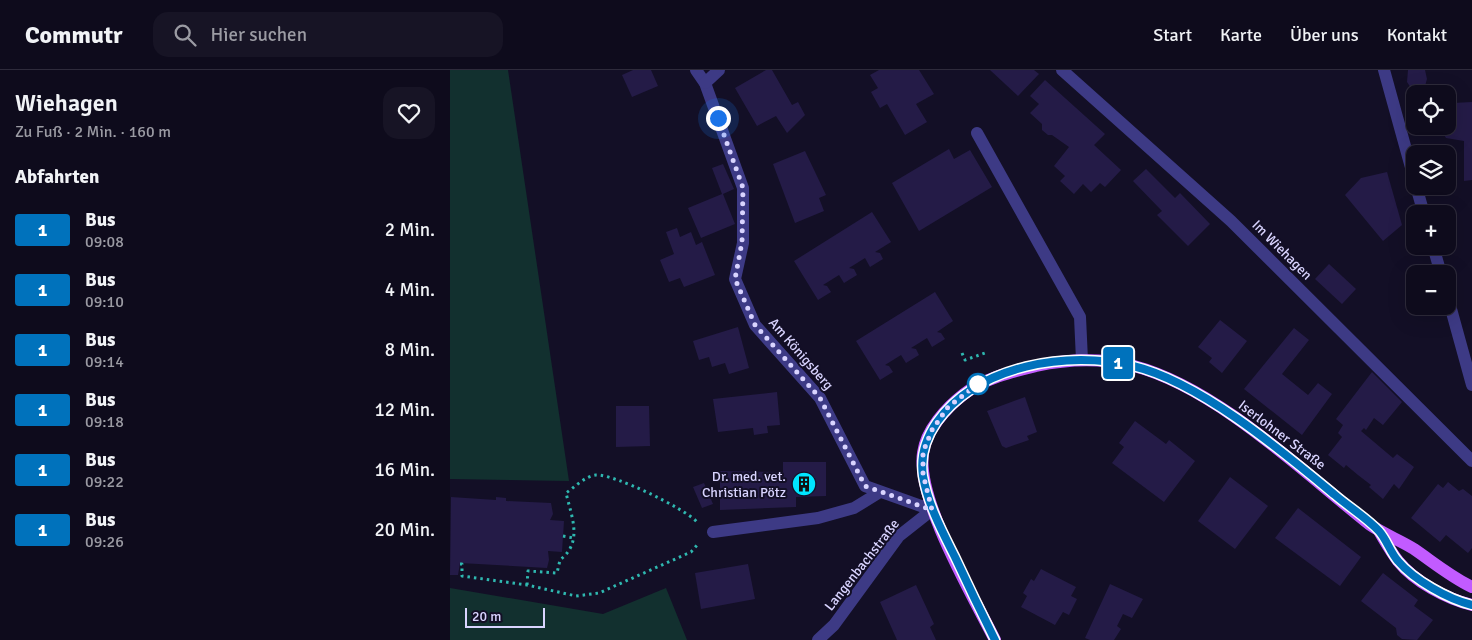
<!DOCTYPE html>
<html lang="de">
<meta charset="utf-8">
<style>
body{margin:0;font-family:Signika,sans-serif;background:#171425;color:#f1f3f6;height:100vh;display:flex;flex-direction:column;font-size:19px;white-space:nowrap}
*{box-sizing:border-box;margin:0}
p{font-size:16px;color:#9b9ba3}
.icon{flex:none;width:28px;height:28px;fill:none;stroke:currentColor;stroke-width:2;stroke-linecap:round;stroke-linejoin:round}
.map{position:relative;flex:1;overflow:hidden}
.details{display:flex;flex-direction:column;background:#0e0b1c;width:450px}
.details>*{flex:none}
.badge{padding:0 10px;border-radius:4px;font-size:18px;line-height:32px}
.buttons{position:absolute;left:956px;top:15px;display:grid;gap:10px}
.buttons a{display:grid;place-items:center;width:50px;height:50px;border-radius:10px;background:#0e0b1c;box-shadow:0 5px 20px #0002,0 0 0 1px #2e2b3b;font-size:25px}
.scale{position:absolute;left:15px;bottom:12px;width:80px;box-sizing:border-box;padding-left:5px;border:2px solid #d9d4ff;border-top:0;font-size:14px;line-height:18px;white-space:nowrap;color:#d9d4ff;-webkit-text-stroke:4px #130f26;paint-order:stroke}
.you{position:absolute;width:25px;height:25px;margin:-12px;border:4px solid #fff;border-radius:50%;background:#1a73e8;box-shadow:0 0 0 8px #1a73e833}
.map>.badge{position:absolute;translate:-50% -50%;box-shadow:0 0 0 2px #fff}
h2{padding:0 15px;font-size:19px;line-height:45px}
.round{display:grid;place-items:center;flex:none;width:52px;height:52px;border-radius:15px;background:#171425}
.overview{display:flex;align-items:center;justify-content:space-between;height:85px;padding:0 15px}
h1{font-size:24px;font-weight:600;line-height:38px}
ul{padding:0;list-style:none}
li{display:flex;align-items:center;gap:15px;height:60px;padding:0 15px}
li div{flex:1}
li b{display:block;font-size:19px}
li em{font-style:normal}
li .badge{min-width:55px;font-weight:700;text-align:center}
header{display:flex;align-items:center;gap:30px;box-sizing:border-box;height:70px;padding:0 25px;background:#0e0b1c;border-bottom:1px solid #2e2b3b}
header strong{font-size:24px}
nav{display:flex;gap:28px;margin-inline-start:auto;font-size:18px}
.search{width:350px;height:45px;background:#171425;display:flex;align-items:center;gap:12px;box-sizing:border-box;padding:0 18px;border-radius:15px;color:#9b9ba3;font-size:19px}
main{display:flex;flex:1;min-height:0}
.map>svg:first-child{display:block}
.green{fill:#12302f}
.building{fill:#241b47}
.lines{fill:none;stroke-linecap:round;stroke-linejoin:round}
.path{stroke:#2fb8b0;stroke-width:3;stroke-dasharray:2.5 4;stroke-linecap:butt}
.minor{stroke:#3d3a85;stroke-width:12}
.major{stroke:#c25bff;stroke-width:12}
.line-casing{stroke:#fff;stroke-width:11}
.line{stroke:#0072bc;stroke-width:8}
.walk{stroke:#d9d4ff;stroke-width:5;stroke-dasharray:0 9}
.stop-dot{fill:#fff;stroke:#0072bc;stroke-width:2.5}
.labels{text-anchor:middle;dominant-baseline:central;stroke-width:4;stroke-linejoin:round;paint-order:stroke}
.street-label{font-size:14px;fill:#d9d4ff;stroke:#130f26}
.poi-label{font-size:14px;fill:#d9d4ff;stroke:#130f26;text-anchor:end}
</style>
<header>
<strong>Commutr</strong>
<div class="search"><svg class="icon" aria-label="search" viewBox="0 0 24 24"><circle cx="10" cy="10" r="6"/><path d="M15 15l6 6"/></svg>Hier suchen</div>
<nav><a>Start</a><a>Karte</a><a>Über uns</a><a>Kontakt</a></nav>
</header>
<main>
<section class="details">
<div class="overview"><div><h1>Wiehagen</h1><p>Zu Fuß · 2 Min. · 160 m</p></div><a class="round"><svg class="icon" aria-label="heart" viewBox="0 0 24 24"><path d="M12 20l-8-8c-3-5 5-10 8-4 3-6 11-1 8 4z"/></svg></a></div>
<h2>Abfahrten</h2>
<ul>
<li><span class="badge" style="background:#0072bc;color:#fff">1</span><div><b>Bus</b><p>09:08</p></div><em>2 Min.</em></li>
<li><span class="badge" style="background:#0072bc;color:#fff">1</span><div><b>Bus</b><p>09:10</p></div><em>4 Min.</em></li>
<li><span class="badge" style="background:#0072bc;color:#fff">1</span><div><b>Bus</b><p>09:14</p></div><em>8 Min.</em></li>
<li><span class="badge" style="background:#0072bc;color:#fff">1</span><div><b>Bus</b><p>09:18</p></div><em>12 Min.</em></li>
<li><span class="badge" style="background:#0072bc;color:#fff">1</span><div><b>Bus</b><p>09:22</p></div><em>16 Min.</em></li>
<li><span class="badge" style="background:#0072bc;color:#fff">1</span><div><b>Bus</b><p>09:26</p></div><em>20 Min.</em></li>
</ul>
</section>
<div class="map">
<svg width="1022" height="570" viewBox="0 0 1022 570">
<rect width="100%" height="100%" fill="#130f26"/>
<g class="green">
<polygon points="0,0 58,0 119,411 0,409"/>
<polygon points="0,518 153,544 216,518 237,570 0,570"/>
</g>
<g class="building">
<polygon points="183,0 201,0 208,16 182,27 172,5"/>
<polygon points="316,0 322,0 342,35 348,32 355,45 337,63 326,46 307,56 285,18"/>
<polygon points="429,0 469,0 484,24 466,34 477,52 455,65 437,34 430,38 421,22 428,18 420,5"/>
<polygon points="540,0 584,0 589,4 568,26"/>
<polygon points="958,0 975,0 977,9 975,16 968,20 961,18 957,12"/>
<polygon points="595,10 655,64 644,75 671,100 655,117 650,113 641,122 633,114 624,124 610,111 615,106 604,96 619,77 602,65 598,65 592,60 592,54 580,43 589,34 580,26"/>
<polygon points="1022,32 1022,110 1014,111 1014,71 996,68 989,56 998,56 998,36 1003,33"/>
<polygon points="499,79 504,89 520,80 542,117 469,161 442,113"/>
<polygon points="355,81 376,125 369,128 374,141 345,153 323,94"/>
<polygon points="273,94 284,119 273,124 285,154 251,168 238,138 272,124 262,98"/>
<polygon points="696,99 725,128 730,123 760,154 738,176 707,145 712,141 683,111"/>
<polygon points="937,102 952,155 933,171 895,125 911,108"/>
<polygon points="422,142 441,172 425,182 430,183 433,189 420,197 415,188 399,198 404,199 407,205 394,213 389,205 373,215 377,216 381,222 368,230 344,191"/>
<polygon points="227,158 230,167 241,162 246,175 252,172 265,205 234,217 230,208 219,212 210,190 224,184 216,162"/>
<polygon points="879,194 906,219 892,234 865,209"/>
<polygon points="485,222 503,251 487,262 491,263 495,269 482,277 477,268 461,278 466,279 469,285 456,293 451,285 435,295 439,296 443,302 430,310 406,271"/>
<polygon points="770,250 797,271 772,303 759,292 762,288 748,277"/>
<polygon points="288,257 299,298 279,304 275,293 262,297 259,287 249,290 243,271"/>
<polygon points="844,258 859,270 832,304 858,325 868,313 882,324 852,365 794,319"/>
<polygon points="922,302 952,332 933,355 924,348 916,360 914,358 911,361 943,388 947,384 964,397 949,419 944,414 933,429 919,417 921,415 908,405 896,395 894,398 878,385 892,367 888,363 893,355 886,349"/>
<polygon points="327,322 330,355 317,356 318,363 304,365 303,358 268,362 263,329"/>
<polygon points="575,327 587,362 577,366 579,370 556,378 552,376 537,341"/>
<polygon points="166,336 199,336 200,376 166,377"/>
<polygon points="685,351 716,374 719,370 745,391 714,432 662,393 674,377 669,373"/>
<polygon points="333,392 376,392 376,426 346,427 346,437 270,440 270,401 333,402"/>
<polygon points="780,407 818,436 785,479 748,451"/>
<polygon points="998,412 1009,421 1013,419 1022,426 1022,478 1018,483 996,465 990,472 961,448 988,414 993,418"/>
<polygon points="254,413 263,434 252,438 243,417"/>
<polygon points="1,427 46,430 46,427 56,428 56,431 101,433 103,444 100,450 114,451 112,482 98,481 99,490 97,498 10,493 8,505 0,505"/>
<polygon points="848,438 911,487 890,516 825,468"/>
<polygon points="298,494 305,529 251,539 245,503"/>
<polygon points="591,499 626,517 621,526 627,529 619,545 613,542 605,555 571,537 577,526 573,523 581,509 584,511"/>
<polygon points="933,503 968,530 964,536 983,550 967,570 952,569 947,565 946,558 911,531"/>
<polygon points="660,514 693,529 682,548 673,544 667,556 671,559 664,570 640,570 635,568"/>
<polygon points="466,515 484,554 480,557 486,570 447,570 430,532"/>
</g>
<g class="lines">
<g class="path">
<polyline points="512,283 515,290 535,283"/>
<polyline points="113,466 124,468"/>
<polyline points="10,494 12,494 12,506 77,515 126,526 149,523 241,482 248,474"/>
<path d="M77 515 78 501 107 503 110 490C133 472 122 448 116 423 125 417 135 406 146 405 164 404 234 438 247 452"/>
</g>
<g class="minor">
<polyline points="246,0 255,13 293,118 293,173 285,209 305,255 370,328 415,416 482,440"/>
<polyline points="612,0 781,151 1022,391"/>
<polyline points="934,0 965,112"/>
<polyline points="255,13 269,0"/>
<polyline points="527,63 630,247 632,290"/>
<polyline points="966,116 974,144"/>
<polyline points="983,176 991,204"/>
<polyline points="998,228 1022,315"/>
<polyline points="263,462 368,448 404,438 430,422"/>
<polyline points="368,570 384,555 449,466 482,440"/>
</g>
<g class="major">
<path d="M929 461C935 471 941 482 948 491 965 512 997 529 1022 535"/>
<path d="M545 570C523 526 466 429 473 383 476 360 496 338 514 324 535 308 561 302 586 296 618 289 652 288 684 296 767 318 852 401 919 454 933 464 950 470 964 479 983 492 1001 507 1022 517"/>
</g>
</g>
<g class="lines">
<g class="line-casing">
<path id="line" d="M545 570C531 542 518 515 505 487 492 461 478 435 473 406 470 386 476 368 487 352 528 295 618 280 683 296 750 312 832 381 885 425 899 437 917 448 929 461 937 470 940 482 948 491 964 510 998 529 1022 535"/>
</g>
<use href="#line" class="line"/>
<polyline class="walk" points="268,48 293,118 292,172 285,209 305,255 370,328 415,416 482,440 473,404 473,382 482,360 498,337 528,314"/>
</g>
<defs>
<g id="building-disc" transform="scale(1.25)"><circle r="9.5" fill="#00e5ff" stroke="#130f26"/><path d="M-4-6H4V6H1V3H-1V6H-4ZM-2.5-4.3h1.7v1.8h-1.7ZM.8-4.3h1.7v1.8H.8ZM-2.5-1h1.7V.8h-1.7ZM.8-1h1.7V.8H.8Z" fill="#111"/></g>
</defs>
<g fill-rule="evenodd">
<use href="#building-disc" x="354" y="414"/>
</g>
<circle class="stop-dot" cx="528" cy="314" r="10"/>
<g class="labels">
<g class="street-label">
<text transform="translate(832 180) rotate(45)">Im Wiehagen</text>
<text transform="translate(351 284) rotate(49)">Am Königsberg</text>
<text transform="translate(832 365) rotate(37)">Iserlohner Straße</text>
<text transform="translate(412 495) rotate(-52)">Langenbachstraße</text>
</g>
<g class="poi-label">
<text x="336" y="406">Dr. med. vet.<tspan x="336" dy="16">Christian Pötz</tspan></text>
</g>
</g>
</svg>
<div class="buttons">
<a><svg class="icon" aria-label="locate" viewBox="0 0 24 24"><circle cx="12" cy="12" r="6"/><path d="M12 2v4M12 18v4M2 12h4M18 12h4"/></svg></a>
<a><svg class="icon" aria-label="layers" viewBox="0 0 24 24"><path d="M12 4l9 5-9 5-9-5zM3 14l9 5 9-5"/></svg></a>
<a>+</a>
<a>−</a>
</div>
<div class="scale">20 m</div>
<div class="you" style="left:268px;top:48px"></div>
<b class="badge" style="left:668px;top:293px;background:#0072bc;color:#fff">1</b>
</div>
</main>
